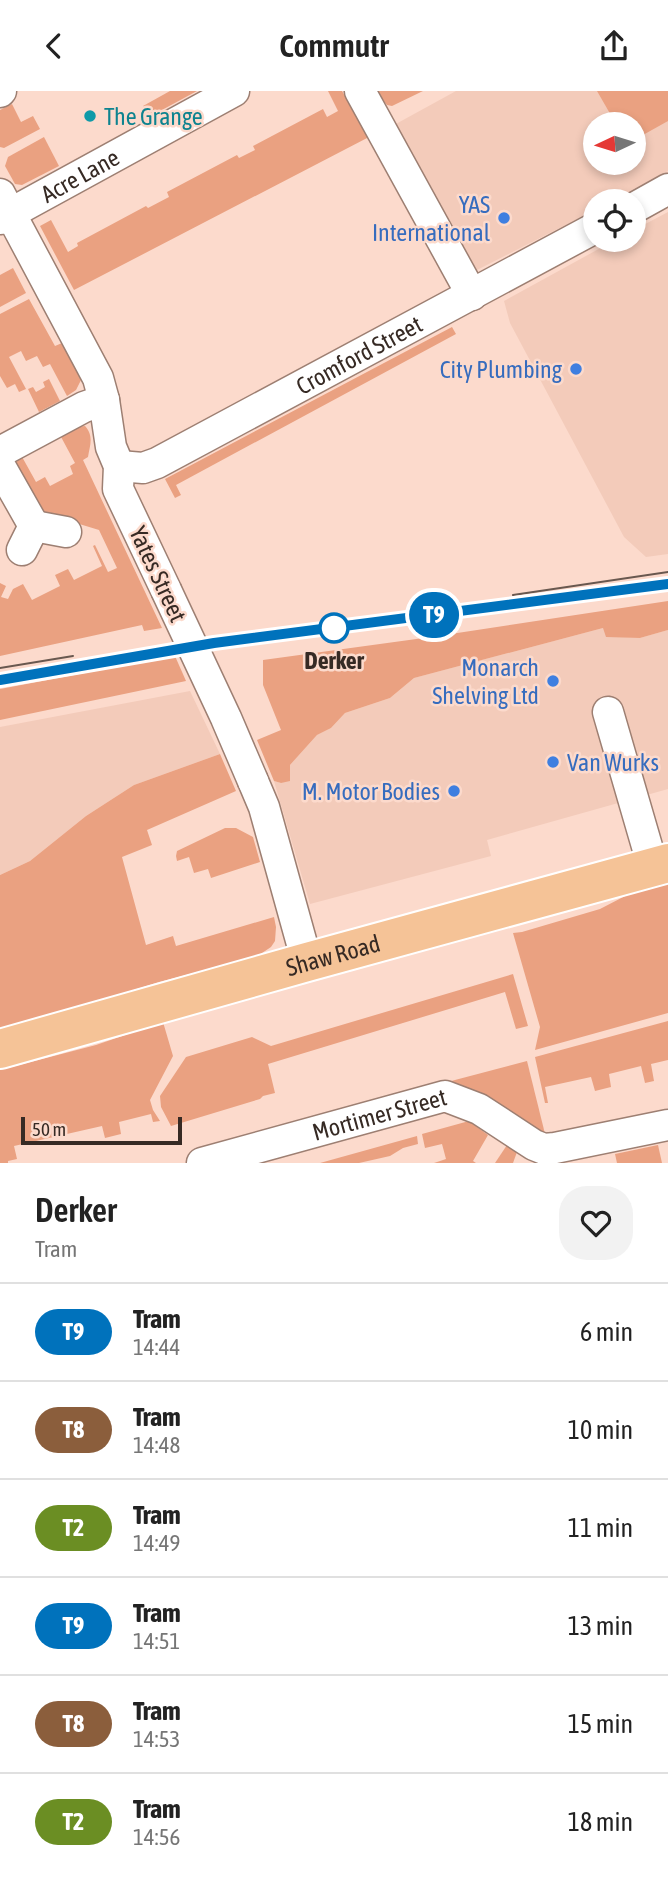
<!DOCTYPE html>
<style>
body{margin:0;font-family:"Asap Condensed",sans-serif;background:#f2f2f2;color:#222;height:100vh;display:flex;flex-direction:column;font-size:26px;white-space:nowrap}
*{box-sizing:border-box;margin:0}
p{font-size:23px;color:#767676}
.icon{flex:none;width:38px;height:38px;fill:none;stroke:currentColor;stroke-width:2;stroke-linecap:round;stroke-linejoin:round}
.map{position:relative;height:1072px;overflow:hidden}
.side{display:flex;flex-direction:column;background:#fff;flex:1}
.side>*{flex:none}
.badge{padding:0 14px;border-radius:23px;font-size:24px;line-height:46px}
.needle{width:46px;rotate:266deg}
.controls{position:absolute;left:583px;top:21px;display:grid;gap:14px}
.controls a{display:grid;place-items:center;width:63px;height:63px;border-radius:50%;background:#fff;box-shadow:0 4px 10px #0003;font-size:35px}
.scale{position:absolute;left:21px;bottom:18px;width:161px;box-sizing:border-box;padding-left:7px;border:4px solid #362a24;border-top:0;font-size:19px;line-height:24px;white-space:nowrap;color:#362a24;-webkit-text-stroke:5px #fcdacc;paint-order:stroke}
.map>.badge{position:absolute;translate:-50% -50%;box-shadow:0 0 0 4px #fff}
.round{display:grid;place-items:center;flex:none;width:74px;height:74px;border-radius:28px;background:#f2f2f2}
.overview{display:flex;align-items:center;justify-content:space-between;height:119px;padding:0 35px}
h1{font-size:33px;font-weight:600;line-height:52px}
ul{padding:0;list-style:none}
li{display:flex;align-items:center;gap:21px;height:98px;padding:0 35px;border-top:2px solid #e0e0e0}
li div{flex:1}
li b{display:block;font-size:26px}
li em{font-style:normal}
li .badge{min-width:77px;font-weight:700;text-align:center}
header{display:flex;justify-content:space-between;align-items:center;height:91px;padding:0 35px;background:#fff;font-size:32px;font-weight:600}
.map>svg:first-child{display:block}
.built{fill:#f3cbba;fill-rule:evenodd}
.green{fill:#eaa181}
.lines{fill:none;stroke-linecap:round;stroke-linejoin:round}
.minor-casing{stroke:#9d7f72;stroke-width:33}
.major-casing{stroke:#fff;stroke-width:42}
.minor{stroke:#fff;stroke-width:30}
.major{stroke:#f5c397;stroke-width:38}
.tram{stroke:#69584f;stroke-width:2}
.minor-bridge-casing{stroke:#9d7f72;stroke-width:33;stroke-linecap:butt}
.minor-bridge{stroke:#fff;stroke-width:30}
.line-casing{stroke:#fff;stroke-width:16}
.line{stroke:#0072bc;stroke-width:10}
.culture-dot{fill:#0f9aa8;stroke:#fcdacc;stroke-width:2.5}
.shop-dot{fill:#3f7fe0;stroke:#fcdacc;stroke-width:2.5}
.stop-dot{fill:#fff;stroke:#0072bc;stroke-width:3.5}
.labels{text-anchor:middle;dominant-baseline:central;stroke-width:5;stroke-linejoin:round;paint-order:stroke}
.culture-label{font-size:24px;fill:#0d838f;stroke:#fcdacc;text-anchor:start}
.street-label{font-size:24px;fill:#362a24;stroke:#fcdacc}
.shop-label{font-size:24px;fill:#366cbe;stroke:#fcdacc;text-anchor:end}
.stop-label{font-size:24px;font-weight:bold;fill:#362a24;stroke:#fcdacc}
</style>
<header><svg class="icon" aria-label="back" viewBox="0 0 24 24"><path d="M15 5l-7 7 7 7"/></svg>Commutr<svg class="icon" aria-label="share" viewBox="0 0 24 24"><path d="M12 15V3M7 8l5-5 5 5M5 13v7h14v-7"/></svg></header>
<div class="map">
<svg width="668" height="1072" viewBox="0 0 668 1072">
<rect width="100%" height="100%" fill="#fcdacc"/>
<g class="built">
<path d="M456 0H668V80L611 110H595V119L473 181 394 34ZM595 33H634V72H595Z"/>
<polygon points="668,121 668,463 646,466 624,446 510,232 504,210 615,149 634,149 634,139"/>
<polygon points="603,537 625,546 640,547 668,539 668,698 487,749 491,765 310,813 274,690 281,692 290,674 317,644 331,637 345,622 390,607 414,587"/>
<polygon points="190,600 220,663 134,694 86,725 30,770 0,784 0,636"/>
</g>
<g class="green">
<polygon points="170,0 197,0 149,26 143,15"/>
<polygon points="328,0 342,0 369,46 74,199 40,135 51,129 68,161 78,155 77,152 146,115 148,117 169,106 167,101 237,64 239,67 255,59 253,55 323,18 327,26 338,20"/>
<polygon points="375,0 423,0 392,15 387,14"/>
<polygon points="597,0 668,0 668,30 634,49 634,33 616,33"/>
<polygon points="12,13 21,31 33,25 40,38 4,57 0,56 0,19"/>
<polygon points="44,46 59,75 22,94 15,93 5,75 8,66"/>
<polygon points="13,177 26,202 0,216 0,184"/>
<polygon points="29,208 55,255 62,252 81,289 76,299 67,305 50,273 43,276 37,265 26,270 21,260 9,266 26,298 19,301 15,293 7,297 0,285 0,223"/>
<polygon points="452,236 456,243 176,394 181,404 175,407 165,388"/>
<polygon points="49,288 60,310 39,321 28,298 33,296 36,301 45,296 43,291"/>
<path d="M85 335C94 345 90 354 88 366L83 369 162 537 144 540 142 534 0 565V492L6 495 1 506 8 508 13 498 23 493 32 509 60 495 55 484 68 478 74 489 102 475 93 455 95 454 108 481 117 477 99 439 40 421 16 373 18 366 21 364 36 391 45 386 50 395 73 383 70 375 75 372 60 344 76 336Z"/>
<polygon points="668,510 668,539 640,547 606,546 603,537 414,587 390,607 345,622 331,637 317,644 290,674 290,690 281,692 274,690 257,649 281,639 263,594 263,569 431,546"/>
<polygon points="175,565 186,590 0,629 0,598"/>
<polygon points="220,663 236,700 147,739 152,754 122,766 146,854 173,845 176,855 274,826 276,836 275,850 271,856 256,866 159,891 38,929 0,937 0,784 30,770 86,725 134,694"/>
<polygon points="225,737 236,737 253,746 260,771 211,787 208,778 194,782 189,766 177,770 176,765 177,760"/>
<polygon points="668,792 668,922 535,959 540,936 513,842 522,841 600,818 629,803"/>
<polygon points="513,883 528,935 516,938 505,901 268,973 275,1002 263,1005 260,1008 171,1035 161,1016 160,1005 186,966 252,946 271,955"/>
<polygon points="668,930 668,969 651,973 654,990 645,992 641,975 609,983 611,996 595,1000 591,986 545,996 548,1012 545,1012 535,966"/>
<polygon points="163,931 173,965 150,1009 153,1019 160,1030 153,1031 151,1023 119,1031 121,1043 105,1047 102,1035 14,1055 17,1068 8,1070 8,1072 0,1072 0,979 96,954"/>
<polygon points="527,970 546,1047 436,994"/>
<polygon points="469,1030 488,1044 473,1070 476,1072 434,1072 446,1068 442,1053 425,1057 422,1043"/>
<polygon points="417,1045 418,1053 403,1057 390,1065 359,1072 320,1072"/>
<polygon points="507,1054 517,1061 513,1072 495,1072"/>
<polygon points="658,1054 662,1072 617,1072 615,1063"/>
</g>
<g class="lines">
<g class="minor-casing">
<g id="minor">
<polyline points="360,0 472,204"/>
<polyline points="0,1 1,0"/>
<polyline points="0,103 98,287 104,309 111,356 119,375 118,398 166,499"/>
<polyline points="634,117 668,98"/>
<path id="s1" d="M0 128 234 0"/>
<polyline points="0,361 84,316 104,309"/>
<polyline points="0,375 34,435 22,459"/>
<path id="s2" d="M119 375 143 377 157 372 595 137"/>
<polyline points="34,435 66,441"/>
<polyline points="608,621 653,776"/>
<polyline points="253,690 264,716 307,871"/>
<path id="s3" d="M202 1072 445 1005 479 1018 534 1054 544 1058 555 1057 668 1034"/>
</g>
</g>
<g class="major-casing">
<g id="major">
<path id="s4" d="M0 958 307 871 668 772"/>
</g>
</g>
<use href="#minor" class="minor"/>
<use href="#major" class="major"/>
<g class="tram">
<polyline points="513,504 668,481"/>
<polyline points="0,577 73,565"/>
<polyline points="0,589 214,552 668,493"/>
</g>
<g class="minor-bridge-casing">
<polyline id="minor-bridge" points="166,499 226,627 253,690"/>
</g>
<use href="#minor-bridge" class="minor-bridge"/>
</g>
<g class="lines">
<g class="line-casing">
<polyline id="line" points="0,589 214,552 668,493"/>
</g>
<use href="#line" class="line"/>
</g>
<circle class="culture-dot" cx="90" cy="25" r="7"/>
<g class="shop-dot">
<circle cx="504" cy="127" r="7"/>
<circle cx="576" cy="278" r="7"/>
<circle cx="553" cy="590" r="7"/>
<circle cx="553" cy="671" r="7"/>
<circle cx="454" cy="700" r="7"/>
</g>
<circle class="stop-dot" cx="334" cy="537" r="14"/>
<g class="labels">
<g class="culture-label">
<text x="104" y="25">The Grange</text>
</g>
<g class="street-label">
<text stroke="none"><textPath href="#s1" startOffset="91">Acre Lane</textPath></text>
<text stroke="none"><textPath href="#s2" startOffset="268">Cromford Street</textPath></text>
<text transform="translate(158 483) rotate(65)">Yates Street</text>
<text stroke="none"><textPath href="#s4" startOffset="346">Shaw Road</textPath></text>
<text stroke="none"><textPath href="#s3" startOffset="184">Mortimer Street</textPath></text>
</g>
<g class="shop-label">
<text x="490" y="113">YAS<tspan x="490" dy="28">International</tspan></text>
<text x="562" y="278">City Plumbing</text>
<text x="539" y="576">Monarch<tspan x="539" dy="28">Shelving Ltd</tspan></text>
<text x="567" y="671" text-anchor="start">Van Wurks</text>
<text x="440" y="700">M. Motor Bodies</text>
</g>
<g class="stop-label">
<text x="334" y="569">Derker</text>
</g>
</g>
</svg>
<div class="controls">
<a><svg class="needle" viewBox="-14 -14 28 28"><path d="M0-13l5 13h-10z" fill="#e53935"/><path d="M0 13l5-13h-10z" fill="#767676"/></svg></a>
<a><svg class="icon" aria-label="locate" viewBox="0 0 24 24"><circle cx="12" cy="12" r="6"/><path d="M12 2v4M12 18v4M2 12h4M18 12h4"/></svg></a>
</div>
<div class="scale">50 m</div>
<b class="badge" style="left:434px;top:524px;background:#0072bc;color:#fff">T9</b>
</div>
<section class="side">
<div class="overview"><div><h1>Derker</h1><p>Tram</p></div><a class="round"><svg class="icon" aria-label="heart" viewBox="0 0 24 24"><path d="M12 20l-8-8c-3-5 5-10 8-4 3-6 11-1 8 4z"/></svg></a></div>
<ul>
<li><span class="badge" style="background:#0072bc;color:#fff">T9</span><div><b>Tram</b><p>14:44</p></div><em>6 min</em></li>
<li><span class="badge" style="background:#8b5e3c;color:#fff">T8</span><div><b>Tram</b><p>14:48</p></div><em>10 min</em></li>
<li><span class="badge" style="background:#6b8e23;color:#fff">T2</span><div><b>Tram</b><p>14:49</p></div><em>11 min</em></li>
<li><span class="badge" style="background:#0072bc;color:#fff">T9</span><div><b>Tram</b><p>14:51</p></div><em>13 min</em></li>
<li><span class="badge" style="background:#8b5e3c;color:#fff">T8</span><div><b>Tram</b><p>14:53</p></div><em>15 min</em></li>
<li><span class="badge" style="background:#6b8e23;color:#fff">T2</span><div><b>Tram</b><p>14:56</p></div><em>18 min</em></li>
</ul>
</section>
